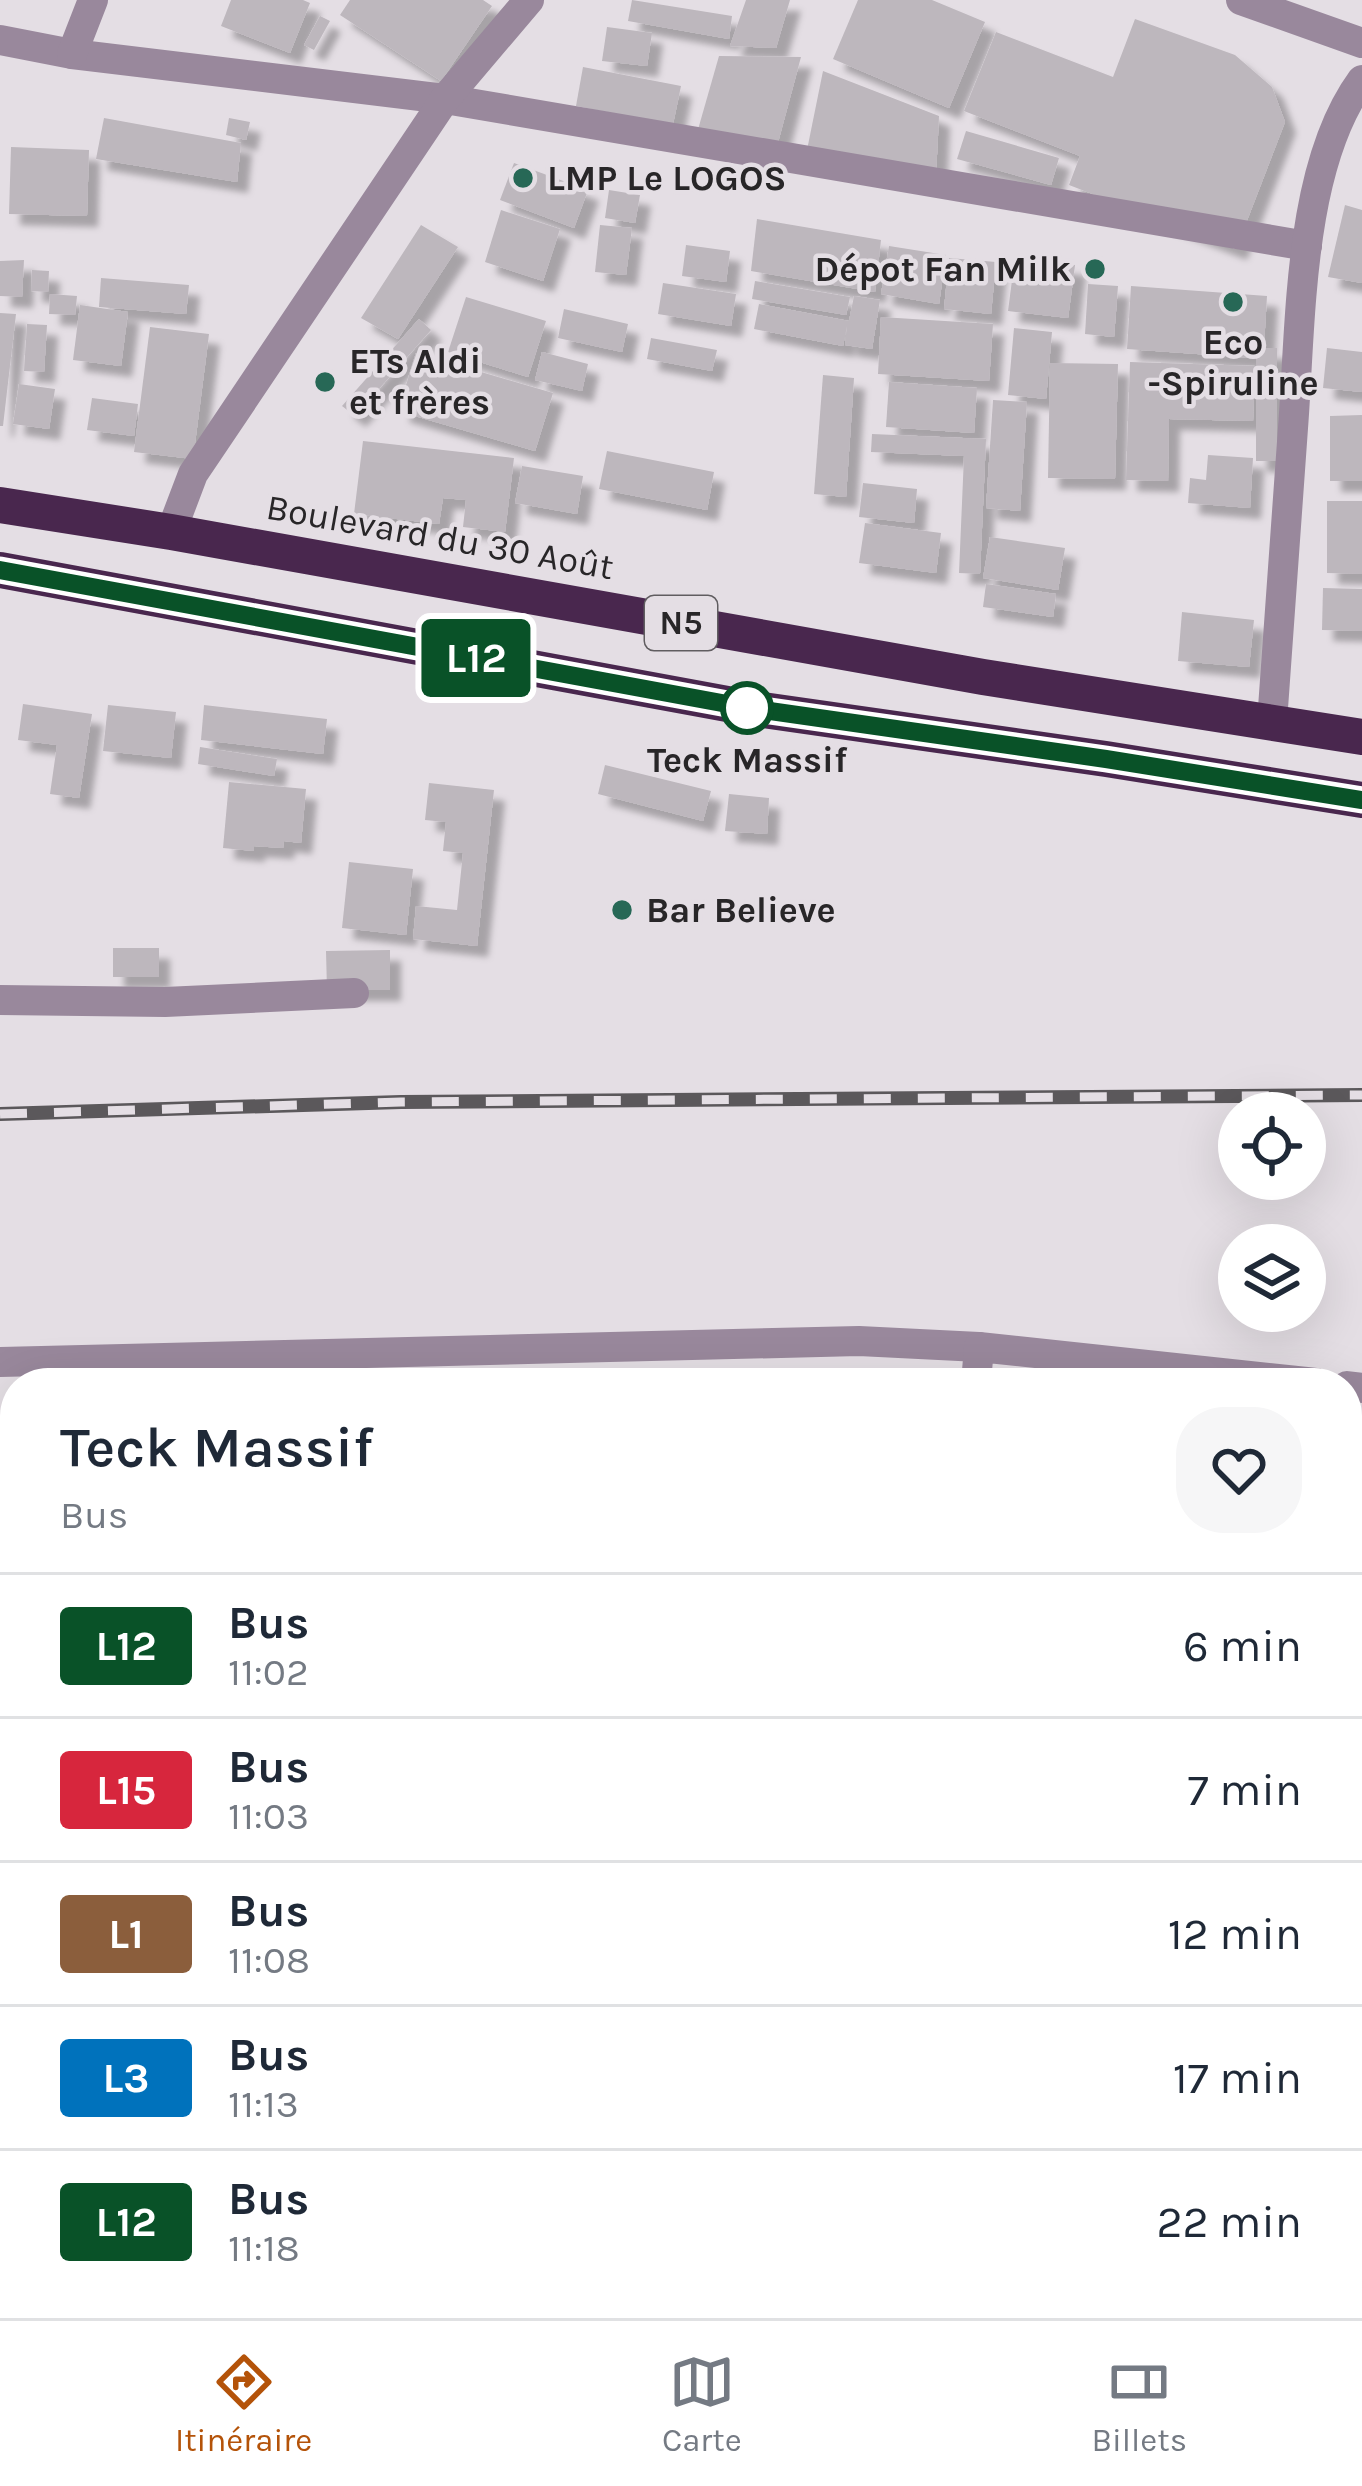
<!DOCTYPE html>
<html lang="fr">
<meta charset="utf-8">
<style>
body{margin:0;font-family:Karla,sans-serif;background:#f6f6f7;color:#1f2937;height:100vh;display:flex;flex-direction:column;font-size:45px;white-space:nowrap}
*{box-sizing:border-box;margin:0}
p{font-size:39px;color:#747a83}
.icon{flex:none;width:66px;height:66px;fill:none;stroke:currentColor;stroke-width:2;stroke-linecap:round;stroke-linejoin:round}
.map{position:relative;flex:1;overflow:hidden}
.panel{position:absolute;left:0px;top:1368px;width:1362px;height:951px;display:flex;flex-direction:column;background:#fff;border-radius:48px 48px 0 0;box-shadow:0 12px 48px #0002}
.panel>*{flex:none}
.badge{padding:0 24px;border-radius:9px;font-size:42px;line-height:78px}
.controls{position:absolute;left:1218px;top:1092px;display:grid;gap:24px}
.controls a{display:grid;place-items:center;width:108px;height:108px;border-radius:50%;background:#fff;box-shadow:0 12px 48px #0002;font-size:60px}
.map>.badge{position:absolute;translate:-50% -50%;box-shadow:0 0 0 6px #fff}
.round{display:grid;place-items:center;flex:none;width:126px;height:126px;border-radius:48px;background:#f6f6f7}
.summary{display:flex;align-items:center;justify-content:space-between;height:204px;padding:0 60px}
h1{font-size:57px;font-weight:600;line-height:90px}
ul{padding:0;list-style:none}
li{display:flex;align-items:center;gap:36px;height:144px;padding:0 60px;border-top:3px solid #e0e1e3}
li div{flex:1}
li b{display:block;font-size:45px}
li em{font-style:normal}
li .badge{min-width:132px;font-weight:700;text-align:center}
.menu{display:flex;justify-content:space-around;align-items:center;height:168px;border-top:3px solid #e0e1e3;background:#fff;font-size:33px;color:#747a83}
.menu a{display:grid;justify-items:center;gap:6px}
.menu .selected{color:#b45309}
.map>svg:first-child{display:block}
.building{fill:#bdb7bd;filter:url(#shadow)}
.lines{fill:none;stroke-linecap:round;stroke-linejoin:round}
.minor{stroke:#99889c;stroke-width:30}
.highway{stroke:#49274e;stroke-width:36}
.rail-casing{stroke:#5b585b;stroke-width:14}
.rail{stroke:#e4dee4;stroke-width:9;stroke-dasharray:27;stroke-linecap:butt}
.line-casing{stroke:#fff;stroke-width:27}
.line{stroke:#095228;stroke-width:18}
.poi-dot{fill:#276856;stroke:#e4dee4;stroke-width:4.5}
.stop-dot{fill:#fff;stroke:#095228;stroke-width:6}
.labels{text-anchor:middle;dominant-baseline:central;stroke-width:9;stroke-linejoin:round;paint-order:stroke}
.shield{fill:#e4dee4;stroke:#605d60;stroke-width:3}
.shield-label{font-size:33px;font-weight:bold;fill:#282628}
.poi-label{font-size:36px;font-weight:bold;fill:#282628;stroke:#e4dee4;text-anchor:start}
.street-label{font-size:36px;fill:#282628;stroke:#e4dee4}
.stop-label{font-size:36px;font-weight:bold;fill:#282628;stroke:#e4dee4}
</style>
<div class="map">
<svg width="1362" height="2318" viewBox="0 0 1362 2318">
<defs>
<filter id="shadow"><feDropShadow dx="11" dy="11" stdDeviation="3" flood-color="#0004"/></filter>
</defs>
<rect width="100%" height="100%" fill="#e4dee4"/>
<g class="building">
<polygon points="231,0 303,0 310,3 290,53 221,26"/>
<polygon points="350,0 483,0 492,6 441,81 340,15"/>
<polygon points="632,0 732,16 729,39 628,21"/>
<polygon points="746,0 790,0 776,48 730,46"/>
<polygon points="858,0 932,0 985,22 949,108 833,59"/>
<polygon points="320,16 330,21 314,50 304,45"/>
<polygon points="1135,19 1235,55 1272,87 1285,122 1236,249 1069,185 1080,156 964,111 996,32 1113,77"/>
<polygon points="607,27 652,33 647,66 602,61"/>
<polygon points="719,56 801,57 777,146 697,133"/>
<polygon points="583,67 681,86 673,124 576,106"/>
<polygon points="823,71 939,116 936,175 807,150"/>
<polygon points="104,118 241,143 237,182 96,159"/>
<polygon points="229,118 250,122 246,140 226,135"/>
<polygon points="966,131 1059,158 1051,185 957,159"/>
<polygon points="11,147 89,150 87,216 9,214"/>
<polygon points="514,163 588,190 574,228 500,200"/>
<polygon points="609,190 640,195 635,223 605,218"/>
<polygon points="1345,205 1362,210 1362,283 1328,277"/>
<polygon points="501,210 560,229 543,281 485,262"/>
<polygon points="757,219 881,240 875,292 751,271"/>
<polygon points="421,225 458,247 398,339 361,318"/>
<polygon points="600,225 632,228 626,275 595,272"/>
<polygon points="686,245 730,251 726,282 682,276"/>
<polygon points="889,246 946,255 939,304 881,294"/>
<polygon points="1015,257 1075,265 1068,318 1008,311"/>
<polygon points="949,258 996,262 991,314 944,309"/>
<polygon points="24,260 22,297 0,296 0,261"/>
<polygon points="32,270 49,271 48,292 31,291"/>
<polygon points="101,278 189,285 186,314 99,307"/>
<polygon points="755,281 850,297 846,315 752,299"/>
<polygon points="663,283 736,294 731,326 658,314"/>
<polygon points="1088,284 1118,286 1114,337 1085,334"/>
<polygon points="1131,286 1267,296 1264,345 1254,344 1253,358 1127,349"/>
<polygon points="50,294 77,296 75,315 49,314"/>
<polygon points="854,296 880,300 872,349 845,345 847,326 843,346 754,329 759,304 849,321"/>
<polygon points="466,297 546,321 528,377 448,352"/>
<polygon points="80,305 128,312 121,366 73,360"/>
<polygon points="564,309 628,324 622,352 558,338"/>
<polygon points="0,313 16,314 3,426 0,426"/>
<polygon points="881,317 993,324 989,381 878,374"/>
<polygon points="419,319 431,330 355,416 342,406"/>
<polygon points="27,324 47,325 44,372 24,371"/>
<polygon points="150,327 209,334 193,459 134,452"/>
<polygon points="1014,328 1052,332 1046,399 1008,395"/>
<polygon points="651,338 717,350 712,371 647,359"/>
<rect x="1256" y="348" width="21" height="113"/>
<polygon points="1327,348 1362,352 1362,392 1323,388"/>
<polygon points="542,352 588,364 582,391 535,380"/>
<polygon points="416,353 553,393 535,451 398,411"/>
<polygon points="1130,362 1255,366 1253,421 1169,419 1168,481 1126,480"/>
<polygon points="1050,363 1118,364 1115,479 1048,478"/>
<polygon points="823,375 854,378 846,497 814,494"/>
<polygon points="889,382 977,388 974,433 886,427"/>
<polygon points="19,384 55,389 49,429 13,424"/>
<polygon points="92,398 138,404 134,436 87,430"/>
<polygon points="993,400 1027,402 1020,511 986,508"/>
<polygon points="1362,415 1362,481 1330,481 1330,416"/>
<polygon points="872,434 986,439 980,574 959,573 964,456 871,452"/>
<polygon points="363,441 514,458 505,532 463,527 466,500 443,498 439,524 354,514"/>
<polygon points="607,451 714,472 707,510 599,489"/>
<polygon points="1208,455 1253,458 1250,508 1188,503 1190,478 1206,480"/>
<polygon points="522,466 583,476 577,514 515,503"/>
<polygon points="863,483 917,489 914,523 859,517"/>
<polygon points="1327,501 1362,501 1362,574 1327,573"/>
<polygon points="865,523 941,533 936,573 859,563"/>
<polygon points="990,537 1065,548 1058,590 983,578"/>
<polygon points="986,584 1056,594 1053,617 983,607"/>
<polygon points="1323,588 1362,589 1362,631 1322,630"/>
<polygon points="1182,612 1254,620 1249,667 1178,661"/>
<polygon points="23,704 92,714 79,798 50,794 57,745 18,740"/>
<polygon points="108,705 176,712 171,758 103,751"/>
<polygon points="204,705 327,719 323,754 201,740"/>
<polygon points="200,747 277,759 274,776 198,764"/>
<polygon points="605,765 711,791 703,821 598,794"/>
<polygon points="229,782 306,789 301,843 284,841 283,848 254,846 254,851 223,848"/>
<polygon points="429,783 494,790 477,946 413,939 416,906 457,910 463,853 443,851 446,822 425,820"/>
<polygon points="729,794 769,798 767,834 725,831"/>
<polygon points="349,862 413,869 406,935 342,928"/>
<rect x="113" y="948" width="46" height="29"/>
<polygon points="390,950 390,990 327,990 326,951"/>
<polygon points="1359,1565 1362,1565 1362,1674 1347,1672 1347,1646"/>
</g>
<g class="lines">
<g class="minor">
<polyline points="1241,0 1362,43"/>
<polyline points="0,40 72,54 445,99 1307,246"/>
<polyline points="72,54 93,0"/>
<polyline points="171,532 193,474 445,99 529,0"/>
<path d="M1272 722C1279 624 1286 526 1293 428 1301 323 1298 167 1362 80"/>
<polyline points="0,1000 165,1002 354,993"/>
<polyline points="0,1362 859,1341 979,1347"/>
<polyline points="976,1383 979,1347 1316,1383"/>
<polyline points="1347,1386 1362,1388"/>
<polyline points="1347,1850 1362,1804"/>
<polyline points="0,1858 15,1856"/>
<polyline points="1347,1898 1362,1909"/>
<polyline points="0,2261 5,2318"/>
<polyline points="476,2304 476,2318"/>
<polyline points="924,2318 924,2304"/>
</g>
<g class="highway">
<polyline points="0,505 171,532 983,677 1362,737"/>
<polyline points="0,570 749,708 1106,759 1362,800"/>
</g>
<g class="rail-casing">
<polyline id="rail" points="0,1114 401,1102 1362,1095"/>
</g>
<use href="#rail" class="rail"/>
</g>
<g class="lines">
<g class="line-casing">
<polyline id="line" points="0,570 749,708 1106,759 1362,800"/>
</g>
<use href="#line" class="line"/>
</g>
<g class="poi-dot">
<circle cx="523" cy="178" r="12"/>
<circle cx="1095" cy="269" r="12"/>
<circle cx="1233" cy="302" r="12"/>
<circle cx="325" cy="382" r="12"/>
<circle cx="622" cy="910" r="12"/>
</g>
<circle class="stop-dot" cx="747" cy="708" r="24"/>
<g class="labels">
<rect class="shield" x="645" y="596" width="72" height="54" rx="9"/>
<g class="shield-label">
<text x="681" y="623">N5</text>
</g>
<g class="poi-label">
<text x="547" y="178">LMP Le LOGOS</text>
<text x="1071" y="269" text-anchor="end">Dépot Fan Milk</text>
<text x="1233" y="342" text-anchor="middle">Eco<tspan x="1233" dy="41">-Spiruline</tspan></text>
<text x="349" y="361">ETs Aldi<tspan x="349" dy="41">et frères</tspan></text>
<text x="646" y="910">Bar Believe</text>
</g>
<g class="street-label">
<text transform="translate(440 537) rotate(10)">Boulevard du 30 Août</text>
</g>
<g class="stop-label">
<text x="747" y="760">Teck Massif</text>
</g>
</g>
</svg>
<div class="controls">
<a><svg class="icon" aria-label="locate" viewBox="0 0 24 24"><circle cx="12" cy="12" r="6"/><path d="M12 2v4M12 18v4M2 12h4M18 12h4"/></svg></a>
<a><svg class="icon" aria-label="layers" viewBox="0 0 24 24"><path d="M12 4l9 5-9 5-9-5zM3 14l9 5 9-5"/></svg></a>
</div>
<b class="badge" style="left:476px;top:658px;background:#095228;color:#fff">L12</b>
<section class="panel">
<div class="summary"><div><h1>Teck Massif</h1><p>Bus</p></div><a class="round"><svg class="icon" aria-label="heart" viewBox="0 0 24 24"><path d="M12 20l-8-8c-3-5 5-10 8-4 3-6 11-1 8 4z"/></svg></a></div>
<ul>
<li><span class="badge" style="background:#095228;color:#fff">L12</span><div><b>Bus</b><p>11:02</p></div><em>6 min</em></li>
<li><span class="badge" style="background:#d7263d;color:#fff">L15</span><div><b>Bus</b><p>11:03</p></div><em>7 min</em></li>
<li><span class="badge" style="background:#8b5e3c;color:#fff">L1</span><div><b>Bus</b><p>11:08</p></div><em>12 min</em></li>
<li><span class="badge" style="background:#0072bc;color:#fff">L3</span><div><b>Bus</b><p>11:13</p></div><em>17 min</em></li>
<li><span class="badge" style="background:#095228;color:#fff">L12</span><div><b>Bus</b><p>11:18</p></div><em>22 min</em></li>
</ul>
</section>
</div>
<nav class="menu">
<a class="selected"><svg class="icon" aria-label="directions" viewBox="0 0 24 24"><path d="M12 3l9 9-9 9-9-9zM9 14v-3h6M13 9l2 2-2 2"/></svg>Itinéraire</a>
<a><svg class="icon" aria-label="map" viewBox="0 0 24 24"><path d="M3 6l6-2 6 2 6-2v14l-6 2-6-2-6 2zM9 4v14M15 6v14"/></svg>Carte</a>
<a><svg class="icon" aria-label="tickets" viewBox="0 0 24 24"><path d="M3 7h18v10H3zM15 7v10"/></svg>Billets</a>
</nav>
